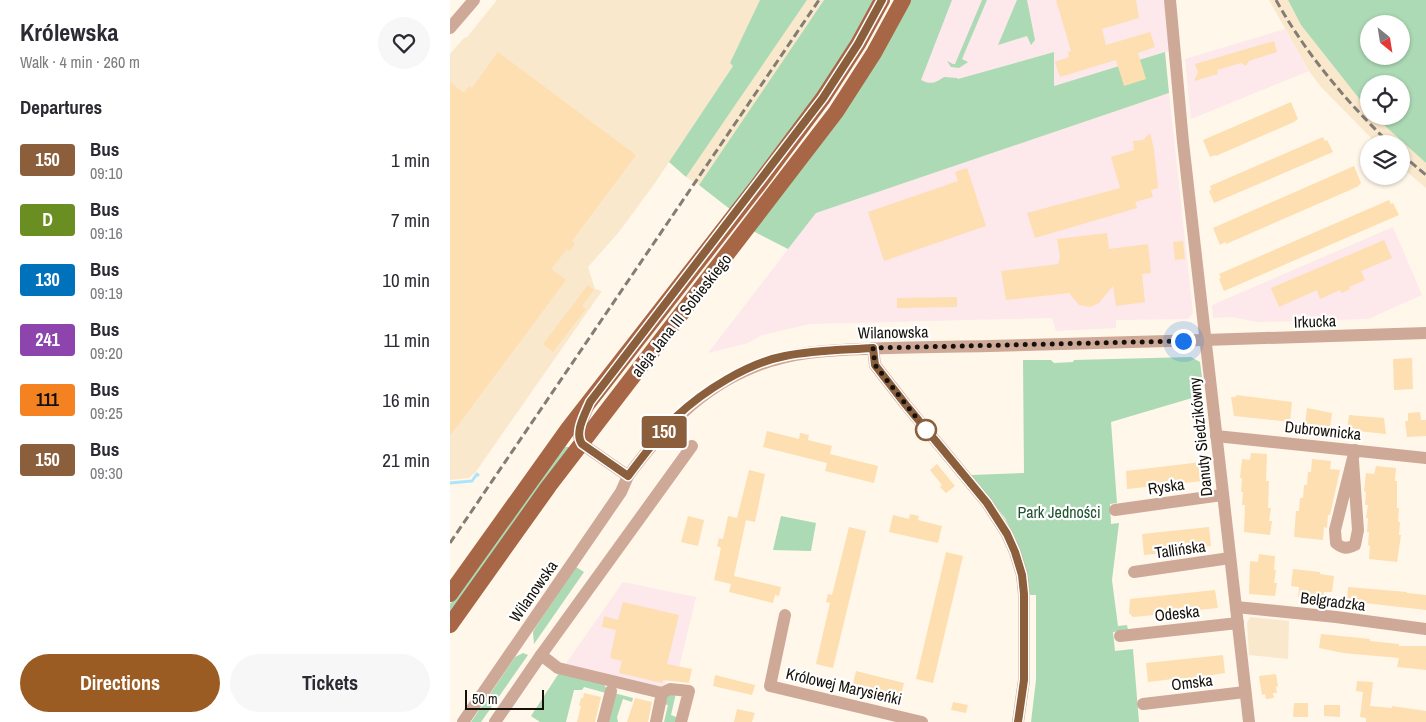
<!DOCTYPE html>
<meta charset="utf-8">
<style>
body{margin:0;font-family:"Archivo Narrow",sans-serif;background:#f7f7f7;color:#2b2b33;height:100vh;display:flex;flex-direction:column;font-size:19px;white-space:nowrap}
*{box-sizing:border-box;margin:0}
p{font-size:16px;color:#7c7c81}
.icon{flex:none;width:28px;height:28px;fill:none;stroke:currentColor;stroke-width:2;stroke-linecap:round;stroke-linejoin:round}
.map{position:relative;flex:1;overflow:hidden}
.panel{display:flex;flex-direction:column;background:#fff;width:450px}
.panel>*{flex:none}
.badge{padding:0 10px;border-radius:4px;font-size:18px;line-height:32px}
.needle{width:32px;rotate:150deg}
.buttons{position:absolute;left:910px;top:15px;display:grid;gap:10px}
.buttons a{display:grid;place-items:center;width:50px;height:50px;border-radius:50%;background:#fff;box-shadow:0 1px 4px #0004;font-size:25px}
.scale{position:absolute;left:15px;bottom:12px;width:79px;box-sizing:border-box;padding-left:5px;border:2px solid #16120b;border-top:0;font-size:14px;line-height:18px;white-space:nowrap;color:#16120b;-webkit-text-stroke:4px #fff;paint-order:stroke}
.you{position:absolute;width:25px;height:25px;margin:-12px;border:4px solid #fff;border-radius:50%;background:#1a73e8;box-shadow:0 0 0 8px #1a73e833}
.map>.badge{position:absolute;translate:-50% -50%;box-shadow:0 0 0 2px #fff}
h2{padding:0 20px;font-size:19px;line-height:45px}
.round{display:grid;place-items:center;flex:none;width:52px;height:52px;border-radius:26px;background:#f7f7f7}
.head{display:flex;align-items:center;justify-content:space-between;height:85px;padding:0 20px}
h1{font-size:24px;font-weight:700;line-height:38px}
.primary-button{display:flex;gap:10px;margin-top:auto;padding:10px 20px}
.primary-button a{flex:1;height:58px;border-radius:30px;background:#9b5c23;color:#fff;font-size:20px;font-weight:700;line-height:58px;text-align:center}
.primary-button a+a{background:#f7f7f7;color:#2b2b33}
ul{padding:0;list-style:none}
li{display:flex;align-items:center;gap:15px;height:60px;padding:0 20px}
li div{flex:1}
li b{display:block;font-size:19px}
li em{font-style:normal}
li .badge{min-width:55px;font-weight:700;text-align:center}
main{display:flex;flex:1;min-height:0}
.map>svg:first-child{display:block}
.commercial{fill:#fde8eb}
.built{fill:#fae8cd}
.green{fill:#acdab4;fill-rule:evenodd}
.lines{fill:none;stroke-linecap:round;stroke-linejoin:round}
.stream{stroke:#abe5fd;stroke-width:3}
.building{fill:#fddfb2}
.minor{stroke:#cfa998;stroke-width:12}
.major{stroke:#a76646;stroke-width:16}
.rail{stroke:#837d74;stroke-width:3;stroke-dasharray:8 4;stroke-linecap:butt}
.line-casing{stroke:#fff;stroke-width:11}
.line{stroke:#8b5e3c;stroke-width:8}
.walk{stroke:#16120b;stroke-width:5;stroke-dasharray:0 9}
.stop-dot{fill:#fff;stroke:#8b5e3c;stroke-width:2.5}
.labels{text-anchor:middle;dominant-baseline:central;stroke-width:4.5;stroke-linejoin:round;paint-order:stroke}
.street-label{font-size:16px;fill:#16120b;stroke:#fff}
.park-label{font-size:16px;fill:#1f532d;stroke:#fff}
</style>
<main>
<section class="panel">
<div class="head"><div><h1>Królewska</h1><p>Walk · 4 min · 260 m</p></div><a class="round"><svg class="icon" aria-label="heart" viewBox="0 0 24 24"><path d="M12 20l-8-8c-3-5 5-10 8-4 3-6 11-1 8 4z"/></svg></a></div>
<h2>Departures</h2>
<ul>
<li><span class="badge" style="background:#8b5e3c;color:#fff">150</span><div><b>Bus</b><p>09:10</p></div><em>1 min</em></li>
<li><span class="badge" style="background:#6b8e23;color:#fff">D</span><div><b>Bus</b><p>09:16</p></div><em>7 min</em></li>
<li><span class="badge" style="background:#0072bc;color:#fff">130</span><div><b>Bus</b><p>09:19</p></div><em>10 min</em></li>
<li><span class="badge" style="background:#8e44ad;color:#fff">241</span><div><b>Bus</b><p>09:20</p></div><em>11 min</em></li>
<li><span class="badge" style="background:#f58220;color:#111">111</span><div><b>Bus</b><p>09:25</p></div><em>16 min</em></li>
<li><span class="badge" style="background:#8b5e3c;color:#fff">150</span><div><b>Bus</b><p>09:30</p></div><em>21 min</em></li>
</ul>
<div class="primary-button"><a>Directions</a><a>Tickets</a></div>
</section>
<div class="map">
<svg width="976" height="722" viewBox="0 0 976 722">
<rect width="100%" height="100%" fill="#fff7ea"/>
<g class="commercial">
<polygon points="502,0 716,0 719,52 715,52 604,86 604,52 451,96 484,43"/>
<polygon points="835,29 859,71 741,119 735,59"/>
<polygon points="719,93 743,313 738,319 666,320 666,328 606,331 602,318 360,324 312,335 298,343 258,353 366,213"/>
<polygon points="943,227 972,295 918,319 808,322 781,317 763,318 762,305"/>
<polygon points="173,582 246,597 227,676 219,674 214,689 115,665"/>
</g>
<g class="built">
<polygon points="47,0 327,0 205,183 169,232 138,267 145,289 152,291 25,473 19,478 0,480 0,54 14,38 17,37"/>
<polygon points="357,0 374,0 249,185 236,177"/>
<polygon points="819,0 838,0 851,25 919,111 919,116 924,116 976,163 976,188 951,167 951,144 927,144 871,87 859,71"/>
<polygon points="800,617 839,621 838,659 799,655 797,623"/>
</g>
<g class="green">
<polygon points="310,0 357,0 236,177 219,162 283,66 280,63"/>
<polygon points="374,0 423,0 386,68 281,210 249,185"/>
<path d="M460 0H502L471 80C481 85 485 83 494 77L507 78 508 79 604 52V86L715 52 719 93 366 213 338 249 303 231Z"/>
<polygon points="532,0 537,0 512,59 518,62 509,68 501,67 497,61 503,64 505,64"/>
<polygon points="567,0 577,0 585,40 581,45 577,36 548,45"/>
<path d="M838 0H976V163L924 116H951V84H919V111L851 25ZM919 24H951V56H919Z"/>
<polygon points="741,357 750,362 753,385 742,398 661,422 667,503 660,504 661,524 669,523 662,580 668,626 677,625 678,630 663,632 665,651 683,649 689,722 581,722 586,680 586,595 578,595 566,540 555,518 521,475 574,473 573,360 601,360 604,363 623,362 624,360"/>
<polygon points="115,447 121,447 0,614 0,604 58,522"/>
<polygon points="331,516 366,523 361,551 323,550"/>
<polygon points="126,567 134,572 84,644 83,632 85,628"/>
<polygon points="73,653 78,655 31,722 21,722 65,657"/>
<polygon points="109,673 153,682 156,688 156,693 134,687 132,690 124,690 116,722 90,722 81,716"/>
<polygon points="164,693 183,698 182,702 173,699 167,717 168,722 157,722"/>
<polygon points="226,693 221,715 229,718 227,722 214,722 218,705 213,704 215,695"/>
</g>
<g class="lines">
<polyline class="stream" points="0,483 22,481 27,474 28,475"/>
</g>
<g class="building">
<polygon points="606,0 686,0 689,18 652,29 656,45 700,32 705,47 688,53 696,79 674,86 666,60 610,77 605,62 619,57 618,52 621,51"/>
<polygon points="824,41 827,52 799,61 796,66 791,63 767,70 768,74 744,81 748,72 745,64"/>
<polygon points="48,52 186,155 122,241 125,243 120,251 117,249 101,269 116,280 0,436 0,82 14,93 19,86 22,88"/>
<polygon points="841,102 848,119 844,122 766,156 765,155 760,157 753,140"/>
<polygon points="700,133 704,149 708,188 701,190 703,197 685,202 687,208 585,238 577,213 670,188 661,157 684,150 683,141 693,140"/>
<polygon points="873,137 875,141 877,140 883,152 764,203 759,191 761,190 760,186"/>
<polygon points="904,166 911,183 907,187 776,244 775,242 770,245 763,228"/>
<polygon points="517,168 536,226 434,261 418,212 508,181 505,172"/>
<polygon points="939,200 941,204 943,203 949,215 774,291 769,279 771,278 769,274"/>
<polygon points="657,233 659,249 698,244 701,273 692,274 695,302 666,306 663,286 649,303 640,307 629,305 619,293 556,300 551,271 608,264 610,257 607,239"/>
<polygon points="934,240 942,258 911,271 915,280 899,287 900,289 892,293 890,290 870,299 867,290 829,307 821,288"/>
<polygon points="733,241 735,259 725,260 723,242"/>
<polygon points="138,285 144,290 132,306 136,309 103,352 93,344"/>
<polygon points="507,297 507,307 447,308 447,298"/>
<polygon points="962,358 963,389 944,390 943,359"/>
<polygon points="786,395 842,402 840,422 784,416 781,397 786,397"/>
<polygon points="857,408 882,413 880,428 864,427 864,425 855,424"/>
<polygon points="970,412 971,420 976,420 976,436 957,437 955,421 958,421 958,413"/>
<polygon points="899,415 934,418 936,434 897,430"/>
<polygon points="317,431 349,439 350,433 359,435 358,440 382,446 380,454 428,466 424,483 375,471 377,463 313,447"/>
<polygon points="801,453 817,454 816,481 819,481 818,508 821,508 819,521 822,521 820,535 794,532 795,505 792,505 793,492 791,492 792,478 790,478 792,459 800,460"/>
<polygon points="862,459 881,461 880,469 890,470 880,515 878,515 877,528 874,527 873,540 844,537 846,511 849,511 850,498 853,498 854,485 857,485 858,472 861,472"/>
<polygon points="751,462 753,481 677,489 676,471"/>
<polygon points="487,464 505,486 496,493 490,487 492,485 480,470"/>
<polygon points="926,466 946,468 945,481 947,481 947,508 949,508 948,522 950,522 949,535 951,535 947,562 919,559 920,546 918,545 919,532 917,532 918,518 916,518 918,505 915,505 916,492 914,491 916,473 924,474"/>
<polygon points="299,470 315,474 305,522 296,520 284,576 331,587 329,596 325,595 323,603 279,592 281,584 264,580 271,548 267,546 269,538 273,539 278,516 287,518"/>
<polygon points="460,514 469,516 468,520 492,526 488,543 439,532 443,515 459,519"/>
<polygon points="238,516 254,520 248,546 231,542"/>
<polygon points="399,527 416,531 383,668 366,664 380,603 376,602 378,594 382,595"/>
<polygon points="759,527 761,546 741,548 742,550 694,555 692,534"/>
<polygon points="496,552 513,556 483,683 466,679"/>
<polygon points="809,554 825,556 824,570 826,570 824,583 827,583 825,596 799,594 800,561 808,562"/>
<polygon points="843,569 870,572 870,574 884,576 882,592 874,592 873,599 848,597 849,587 841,586"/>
<polygon points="898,587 957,592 957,593 976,595 976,610 897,601"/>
<polygon points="765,590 768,608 739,611 739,614 706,617 705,615 683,617 679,613 680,599"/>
<polygon points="173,602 229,615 217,664 242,669 239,683 213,680 212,683 169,673 172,661 160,658 166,630 152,627 154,616 168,620"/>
<polygon points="871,634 920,639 920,641 949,644 949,646 976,646 976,670 947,667 949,658 893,653 869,648"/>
<polygon points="773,655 775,673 732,680 731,678 698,682 696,663"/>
<polygon points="406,671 454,683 450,700 402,688"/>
<polygon points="826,674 828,686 826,687 827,693 823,693 824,698 816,699 815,694 812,695 809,676"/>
<polygon points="265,675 305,685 302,695 263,686"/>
<polygon points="907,681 923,682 920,706 942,708 942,706 976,711 976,722 916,722 916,718 910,717 913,692 906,691"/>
<polygon points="134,693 151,697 145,722 127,722 131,706 129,706 131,698 133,698"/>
<polygon points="185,698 202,702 198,722 177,722"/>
<polygon points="503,702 518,705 516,713 501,710"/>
<polygon points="844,703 858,703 858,717 843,717"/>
<polygon points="874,705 890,705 890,717 874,716"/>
<polygon points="287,709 305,713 302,722 284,722"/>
</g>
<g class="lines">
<g class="minor">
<polyline points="720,0 733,142 799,722"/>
<polyline points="0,28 24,0"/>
<polyline points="423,348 425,365 456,405 537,503 557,534 565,552 572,575 574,594 574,680 568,722"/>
<path d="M137 409C133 420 125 434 132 444L178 476C212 430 249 389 304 367 340 352 378 350 416 349 457 347 498 347 539 346 685 342 830 338 976 333"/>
<polyline points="766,436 976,458"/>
<path d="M903 461 908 530 905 545C897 549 893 549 886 543L885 530 905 450"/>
<polyline points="665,510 772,495"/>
<polyline points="684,572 780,558"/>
<polyline points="786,607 886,617 976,629"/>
<polyline points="335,615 320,686 472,722"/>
<polyline points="670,636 788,623"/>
<polyline points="91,655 108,668 212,693 206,722"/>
<polyline points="212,693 220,689 239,691 231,722"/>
<polyline points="693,704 795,692"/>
<polyline points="13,722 171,492 178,476"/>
<polyline points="45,722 91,655 242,446"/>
<polyline points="153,722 161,691"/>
</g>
<g class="major">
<polyline points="0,594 118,429 308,185 373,98 408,44 432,0"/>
<polyline points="0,625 99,486 386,112 424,53 453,0"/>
</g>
<g class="rail">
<path d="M826 0C856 54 896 101 940 144"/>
<polyline points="951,154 976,175"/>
<polyline points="0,543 369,0"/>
</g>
</g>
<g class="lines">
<g class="line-casing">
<path id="line" d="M432 0 408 44 373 98 140 402C135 414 124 433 132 444L178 476C193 456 209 435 226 417 253 391 298 363 335 356 364 350 394 350 423 348L425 365 456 405 537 503 557 534 565 552 572 575 574 594V680L568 722"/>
</g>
<use href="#line" class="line"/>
<polyline class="walk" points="476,430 425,365 423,348 733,341"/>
</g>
<circle class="stop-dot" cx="476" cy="430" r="10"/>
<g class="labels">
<g class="street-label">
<text transform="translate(231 315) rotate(-52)">aleja Jana III Sobieskiego</text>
<text transform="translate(865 321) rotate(-2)">Irkucka</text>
<text transform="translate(443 332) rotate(-1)">Wilanowska</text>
<text transform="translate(873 430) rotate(6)">Dubrownicka</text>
<text transform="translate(750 437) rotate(-96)">Danuty Siedzikówny</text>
<text transform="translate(716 486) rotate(-8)">Ryska</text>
<text transform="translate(730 549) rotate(-8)">Tallińska</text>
<text transform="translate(83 591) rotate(-55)">Wilanowska</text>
<text transform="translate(883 601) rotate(7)">Belgradzka</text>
<text transform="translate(727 613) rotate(-6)">Odeska</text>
<text transform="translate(742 682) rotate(-7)">Omska</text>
<text transform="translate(394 686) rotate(13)">Królowej Marysieńki</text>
</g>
<g class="park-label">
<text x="609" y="512">Park Jedności</text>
</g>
</g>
</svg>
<div class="buttons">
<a><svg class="needle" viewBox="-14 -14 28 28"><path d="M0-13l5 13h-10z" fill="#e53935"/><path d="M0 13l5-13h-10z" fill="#7c7c81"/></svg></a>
<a><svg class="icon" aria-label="locate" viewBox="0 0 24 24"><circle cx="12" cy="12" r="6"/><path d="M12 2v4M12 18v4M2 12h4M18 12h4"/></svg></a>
<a><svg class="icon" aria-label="layers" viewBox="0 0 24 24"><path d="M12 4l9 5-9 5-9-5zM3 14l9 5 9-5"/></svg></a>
</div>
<div class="scale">50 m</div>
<div class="you" style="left:733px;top:341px"></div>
<b class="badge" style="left:214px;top:432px;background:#8b5e3c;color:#fff">150</b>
</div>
</main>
